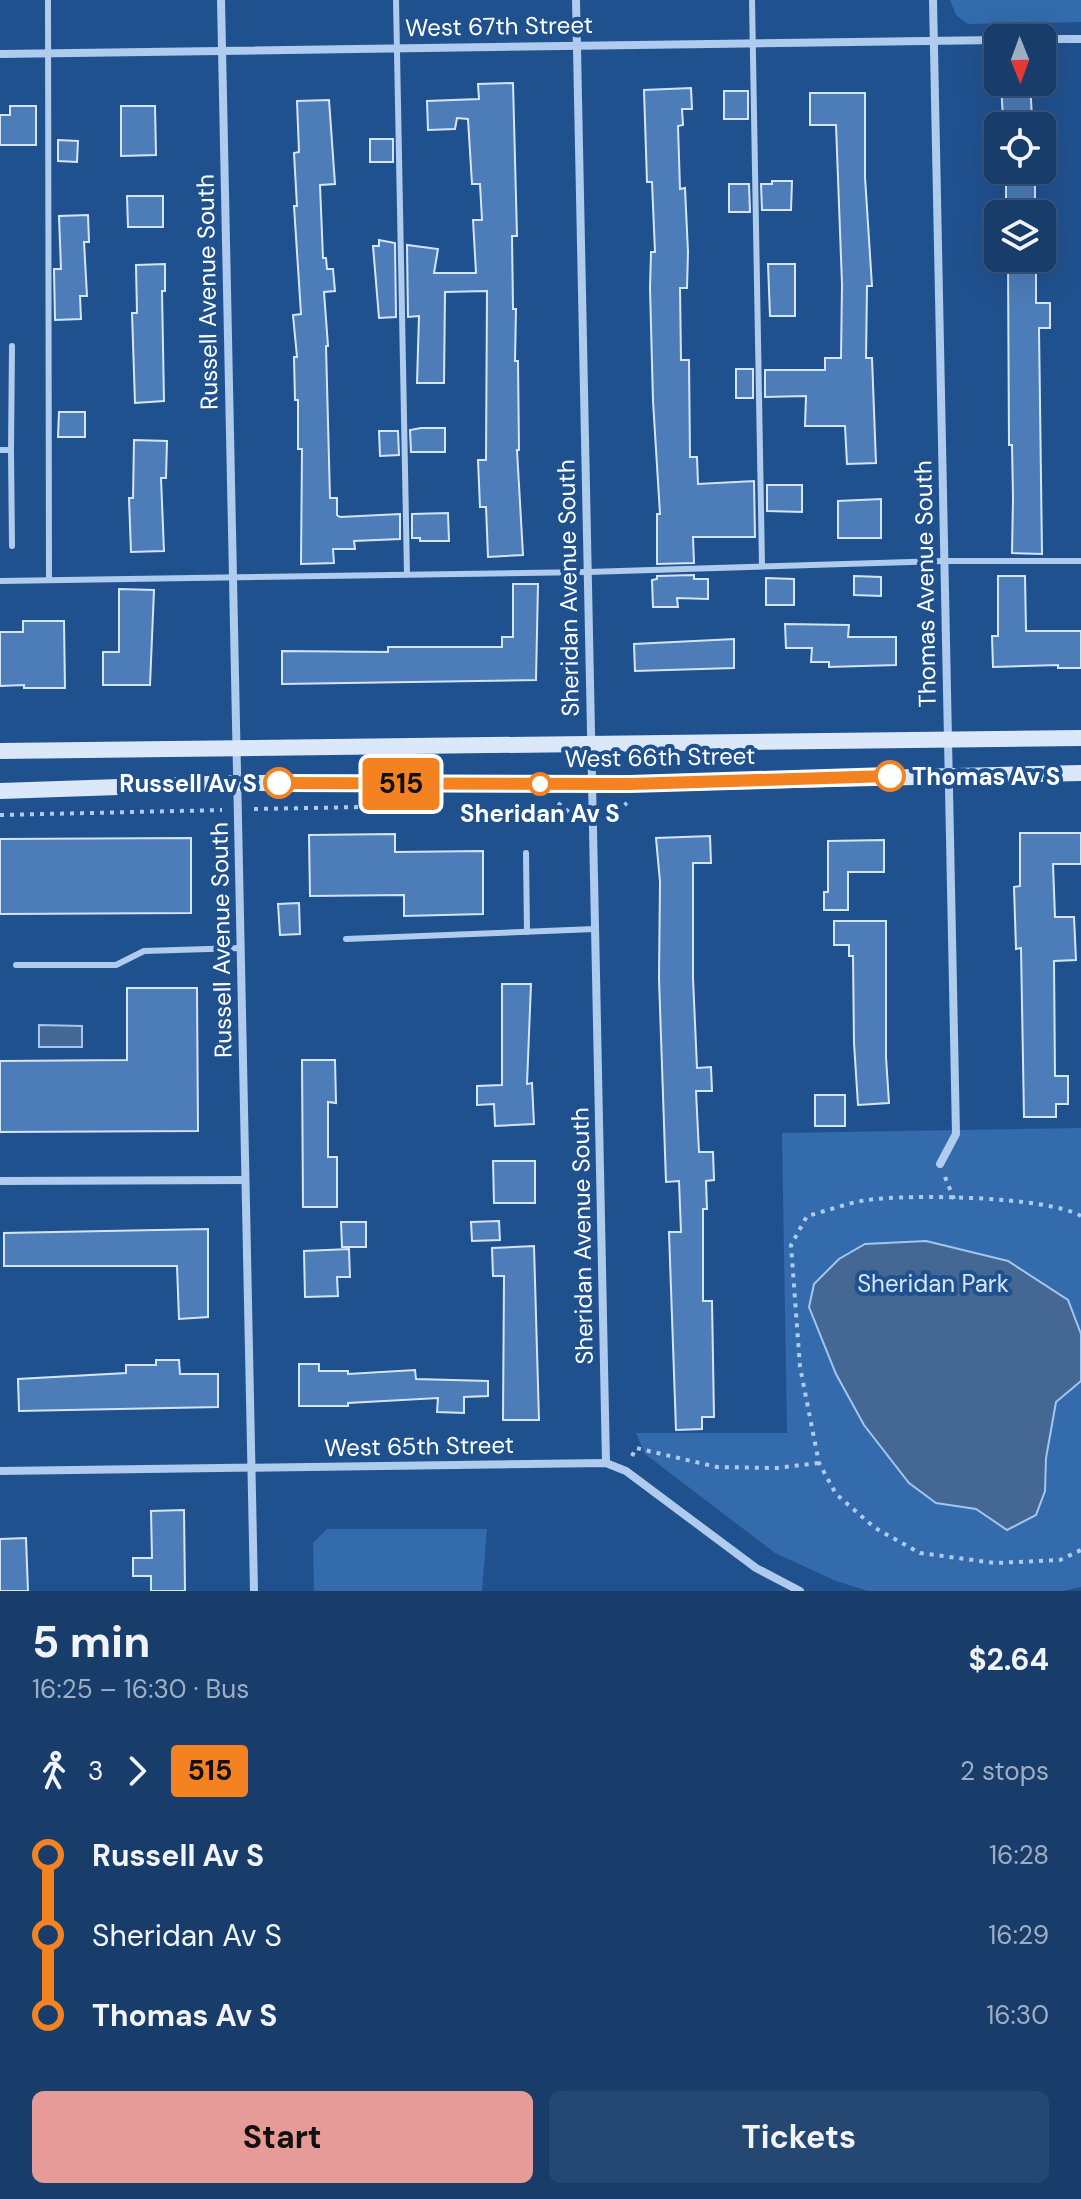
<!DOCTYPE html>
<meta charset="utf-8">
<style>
body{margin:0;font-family:"DM Sans",sans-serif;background:#254873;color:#f1f3f6;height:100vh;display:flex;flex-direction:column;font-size:30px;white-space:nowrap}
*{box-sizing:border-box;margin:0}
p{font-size:26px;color:#9faec1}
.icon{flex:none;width:44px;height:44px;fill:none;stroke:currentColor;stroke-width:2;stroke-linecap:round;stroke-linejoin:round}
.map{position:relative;height:1591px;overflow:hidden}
.drawer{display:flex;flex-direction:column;background:#183d6b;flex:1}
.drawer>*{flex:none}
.badge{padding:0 16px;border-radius:6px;font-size:28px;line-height:52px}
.needle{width:52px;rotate:179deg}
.buttons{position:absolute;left:984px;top:24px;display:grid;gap:16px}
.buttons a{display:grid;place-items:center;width:72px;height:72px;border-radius:12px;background:#183d6b;box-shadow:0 8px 32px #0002,0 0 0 2px #36567e;font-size:40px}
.map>.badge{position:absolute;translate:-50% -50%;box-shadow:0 0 0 4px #fff}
.legs{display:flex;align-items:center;gap:12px;height:88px;padding:0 32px;font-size:26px}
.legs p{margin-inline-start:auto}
.overview{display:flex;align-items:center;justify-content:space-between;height:136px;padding:0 32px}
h1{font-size:44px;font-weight:700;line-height:60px}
.action{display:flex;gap:16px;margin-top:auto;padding:16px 32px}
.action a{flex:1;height:92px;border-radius:12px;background:#e69b98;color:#111;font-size:32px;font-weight:700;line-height:92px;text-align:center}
.action a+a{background:#254873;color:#f1f3f6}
ul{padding:0 32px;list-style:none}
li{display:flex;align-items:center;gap:28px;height:80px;font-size:30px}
li i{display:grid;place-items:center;width:12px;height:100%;margin:0 10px;background:currentColor}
li i::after{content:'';width:20px;height:20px;margin:-10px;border:6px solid;border-radius:50%;background:#183d6b}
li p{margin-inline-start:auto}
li:first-child i{background:linear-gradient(#0000 50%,currentColor 0)}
li:last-child i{background:linear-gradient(currentColor 50%,#0000 0)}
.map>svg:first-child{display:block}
.green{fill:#336bac}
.water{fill:#446794;stroke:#a3c6ee;stroke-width:2}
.building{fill:#4c7db8;stroke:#d5e5f9;stroke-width:2}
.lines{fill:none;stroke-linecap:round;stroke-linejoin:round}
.path{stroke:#afcbed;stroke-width:4;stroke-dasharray:4 6;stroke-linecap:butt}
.lane{stroke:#afcbed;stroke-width:6}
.street{stroke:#afcbed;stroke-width:8}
.secondary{stroke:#dbe8f9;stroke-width:16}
.line-1-casing{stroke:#fff;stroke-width:18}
.line-1{stroke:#f58220;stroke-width:12}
.stop-1-dot{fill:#fff;stroke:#f58220;stroke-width:4}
.labels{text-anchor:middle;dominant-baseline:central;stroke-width:8;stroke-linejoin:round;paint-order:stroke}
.street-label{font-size:24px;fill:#fff;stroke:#20518f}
.stop-label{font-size:24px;font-weight:bold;fill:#fff;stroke:#20518f;text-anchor:start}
.park-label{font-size:24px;fill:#d5e5f9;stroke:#20518f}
</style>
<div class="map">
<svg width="1081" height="1591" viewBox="0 0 1081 1591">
<rect width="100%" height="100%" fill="#20518f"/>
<g class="green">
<polygon points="950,0 1081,0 1081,22 968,24 956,15"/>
<polygon points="1081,1128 1081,1587 1063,1591 868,1591 836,1581 775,1553 645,1454 636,1433 787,1433 782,1133"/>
<polygon points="327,1529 487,1529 482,1591 314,1591 313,1543"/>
</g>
<g class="water">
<polygon points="39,1025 82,1026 82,1047 39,1047"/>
<polygon points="926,1241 1008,1261 1068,1300 1081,1334 1081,1381 1056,1402 1046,1458 1045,1491 1036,1515 1007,1530 976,1509 936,1503 909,1483 864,1425 836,1374 809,1307 814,1284 839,1259 865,1244"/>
</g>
<g class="building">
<polygon points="513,83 517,236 512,236 513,309 516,309 515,361 518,361 519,450 517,450 523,555 488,557 486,507 480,507 478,460 486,460 487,291 445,292 444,383 417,383 419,316 408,317 407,245 438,249 434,273 476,273 473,220 482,220 480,184 472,184 468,119 457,118 455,129 428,130 427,101 479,99 478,84"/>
<polygon points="1030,83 1032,117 1003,119 1001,84"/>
<polygon points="691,88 692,109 682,109 683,125 678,126 680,189 685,188 688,252 687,288 680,288 681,360 689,360 690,457 697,457 698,484 754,481 755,537 693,537 694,563 657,564 657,514 660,514 653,401 650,288 651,252 655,252 652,182 647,182 644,90"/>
<rect x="724" y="91" width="24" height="28"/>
<polygon points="810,93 865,93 865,177 872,286 867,286 866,358 872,358 876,463 847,464 845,426 805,426 806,396 765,397 765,370 825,370 825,358 841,358 842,284 836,125 810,125"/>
<polygon points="329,100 335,184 320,185 323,258 326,258 327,269 333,269 335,291 324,292 328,346 326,346 330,498 337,498 337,515 340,517 400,514 400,539 354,541 355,549 333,549 334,563 301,564 302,449 298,449 298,400 295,400 294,357 297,357 293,315 301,314 294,206 297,206 294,153 299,152 297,101"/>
<polygon points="10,106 36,106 36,145 0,145 0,115 10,115"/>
<polygon points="121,106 155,106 156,155 121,156"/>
<rect x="370" y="139" width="23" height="23"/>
<polygon points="58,140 78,141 77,162 58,161"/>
<rect x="1006" y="170" width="29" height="44"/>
<polygon points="772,181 792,181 791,210 762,210 761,184 772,184"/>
<polygon points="729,184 749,184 750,212 729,212"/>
<polygon points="127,196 163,196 163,227 128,227"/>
<polygon points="88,215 89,242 84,242 87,296 80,296 81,319 55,320 54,269 61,269 59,216"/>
<polygon points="379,240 395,243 396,317 379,318 373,246 379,246"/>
<polygon points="1008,258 1036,258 1036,303 1050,303 1050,328 1039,328 1042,554 1012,553 1013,498 1012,445 1009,445"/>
<polygon points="165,264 165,291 162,291 164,401 135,403 132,313 137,313 136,265"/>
<polygon points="768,264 795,264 795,316 770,316"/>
<rect x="736" y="369" width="17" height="29"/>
<polygon points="59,412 85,412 85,437 58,437"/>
<polygon points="421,428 445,428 445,452 411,452 410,430"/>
<polygon points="379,431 398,431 399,455 380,456"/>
<polygon points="134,440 167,441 166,478 161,478 164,551 131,552 129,498 133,498"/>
<polygon points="767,485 802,485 802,512 767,511"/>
<polygon points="881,499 881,538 838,538 838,501"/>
<polygon points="448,513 449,541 420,541 420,538 412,538 412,514"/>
<polygon points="694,575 694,579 708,579 708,599 677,598 678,607 653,607 652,580 657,579 657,576"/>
<polygon points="854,576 881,577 881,596 854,595"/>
<polygon points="998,576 1025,576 1026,631 1081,631 1081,668 1058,668 1058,665 993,667 992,636 998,636"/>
<polygon points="766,578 794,579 794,605 766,605"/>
<polygon points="513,584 538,584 536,680 282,684 282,651 388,652 388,647 502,647 502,637 513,637"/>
<polygon points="119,589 154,590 150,685 103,685 103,652 119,652"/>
<polygon points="23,621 64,621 65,688 24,688 24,685 0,686 0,632 23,632"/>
<polygon points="785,624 849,625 848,637 896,637 896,665 829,667 829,662 811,662 812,648 786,648"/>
<polygon points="734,639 734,668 635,671 634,644"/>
<polygon points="1020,833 1081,833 1081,864 1053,864 1055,917 1074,917 1076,960 1054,961 1055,1076 1068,1076 1068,1104 1056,1104 1056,1117 1024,1117 1021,948 1016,949 1014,887 1020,886"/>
<polygon points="395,834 395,852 483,851 483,914 404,916 404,895 310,896 309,835"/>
<polygon points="710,836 711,863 693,863 693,978 697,1068 711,1067 712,1091 696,1091 699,1152 713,1152 714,1180 706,1181 707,1209 703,1209 703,1301 712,1301 714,1417 702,1417 702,1429 676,1430 669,1232 681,1232 679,1181 666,1182 659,979 660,882 656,838"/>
<polygon points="191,838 191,913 0,914 0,839"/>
<polygon points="884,840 884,872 848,872 848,910 824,910 824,892 828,892 828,841"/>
<polygon points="299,903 300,934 280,935 278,904"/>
<polygon points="834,921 886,921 886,1057 889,1103 858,1105 854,1043 853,956 849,956 849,945 834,945"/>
<polygon points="502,984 531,984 527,1084 532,1083 534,1124 495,1126 494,1104 477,1105 477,1086 502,1085"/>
<polygon points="127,988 197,988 198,1131 0,1132 0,1061 127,1060"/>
<polygon points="302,1060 335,1060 336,1103 328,1102 328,1157 337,1157 337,1207 303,1207"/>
<rect x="815" y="1095" width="30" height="31"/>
<polygon points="493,1161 535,1161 535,1203 494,1203"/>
<polygon points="499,1221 500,1240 472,1241 471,1222"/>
<polygon points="341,1222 366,1222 366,1247 342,1247"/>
<polygon points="208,1229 208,1317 179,1319 177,1266 4,1266 4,1233"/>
<polygon points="534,1246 539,1420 503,1420 504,1276 493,1276 492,1248"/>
<polygon points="349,1249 350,1277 337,1277 338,1296 305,1297 304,1251"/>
<polygon points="156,1360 179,1360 180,1374 218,1374 218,1407 19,1411 18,1379 126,1373 126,1365 156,1365"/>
<polygon points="299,1364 319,1364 319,1371 348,1371 348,1374 415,1370 416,1379 488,1381 488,1396 464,1397 464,1413 437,1412 438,1398 348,1403 348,1406 299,1406"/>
<polygon points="184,1510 185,1591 151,1591 151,1576 133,1576 133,1558 152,1558 151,1511"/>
<polygon points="26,1538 28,1591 0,1591 0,1539"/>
</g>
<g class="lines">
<g class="path">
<polyline points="558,803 569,812 578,811"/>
<polyline points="254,809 417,806"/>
<polyline points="607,811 616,812 627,803"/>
<polyline points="0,815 222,810"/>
<polyline points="945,1177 954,1199"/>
<path d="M1081 1216C1047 1196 909 1194 867 1200 847 1203 827 1211 807 1216L791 1245 800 1367 819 1463 836 1494 875 1528 920 1553 995 1563 1060 1560 1081 1550"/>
<polyline points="632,1456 636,1448 717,1467 776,1468 819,1463"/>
</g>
<g class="lane">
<polyline points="48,0 49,580"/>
<polyline points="396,0 407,574"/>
<polyline points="752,0 762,566"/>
<polyline points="0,450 11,450 12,546"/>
<polyline points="11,450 12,346"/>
<polyline points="0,581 588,572 944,561 1081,561"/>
<polyline points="526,853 527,932"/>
<polyline points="346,939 595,929"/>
<polyline points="16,965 116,965 144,951 241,948"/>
</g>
<g class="street">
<polyline points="221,0 254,1591"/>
<polyline points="576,0 606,1463"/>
<polyline points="933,0 956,1134 940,1164"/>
<polyline points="1042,39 1081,39"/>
<polyline points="0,54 998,40"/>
<polyline points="0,1181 245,1180"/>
<polyline points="0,1471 606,1463 626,1471 756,1568 800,1591"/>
</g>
<g class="secondary">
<polyline points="0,751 1081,738"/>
<polyline points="0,791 238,783 630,784 1081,773"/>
</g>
</g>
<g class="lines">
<g class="line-1-casing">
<polyline id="line-1" points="279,783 630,784 890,776"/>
</g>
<use href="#line-1" class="line-1"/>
</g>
<g class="stop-1-dot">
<circle cx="890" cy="776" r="14"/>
<circle cx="279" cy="783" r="14"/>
<circle cx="540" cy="784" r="10"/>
</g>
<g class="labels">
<g class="street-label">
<text transform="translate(499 26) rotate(-1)">West 67th Street</text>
<text transform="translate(207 292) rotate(-91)">Russell Avenue South</text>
<text transform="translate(925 584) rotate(-91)">Thomas Avenue South</text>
<text transform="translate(568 588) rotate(-91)">Sheridan Avenue South</text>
<text transform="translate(660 757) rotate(-1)">West 66th Street</text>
<text transform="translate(221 940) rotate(-91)">Russell Avenue South</text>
<text transform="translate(582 1236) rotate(-91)">Sheridan Avenue South</text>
<text transform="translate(419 1446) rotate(-1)">West 65th Street</text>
</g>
<g class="stop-label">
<text x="912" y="776">Thomas Av S</text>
<text x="257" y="783" text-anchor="end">Russell Av S</text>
<text x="540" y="813" text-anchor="middle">Sheridan Av S</text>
</g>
<g class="park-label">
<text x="933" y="1283">Sheridan Park</text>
</g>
</g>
</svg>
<div class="buttons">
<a><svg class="needle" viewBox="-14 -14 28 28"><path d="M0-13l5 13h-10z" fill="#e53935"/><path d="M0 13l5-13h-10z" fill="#9faec1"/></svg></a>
<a><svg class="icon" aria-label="locate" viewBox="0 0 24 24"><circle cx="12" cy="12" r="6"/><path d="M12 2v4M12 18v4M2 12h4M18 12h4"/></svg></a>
<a><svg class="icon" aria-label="layers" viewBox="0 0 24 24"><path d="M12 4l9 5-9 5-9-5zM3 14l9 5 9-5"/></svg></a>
</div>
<b class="badge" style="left:401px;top:784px;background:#f58220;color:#111">515</b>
</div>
<section class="drawer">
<div class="overview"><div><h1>5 min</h1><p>16:25 – 16:30 · Bus</p></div><b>$2.64</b></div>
<div class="legs"><svg class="icon" aria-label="walk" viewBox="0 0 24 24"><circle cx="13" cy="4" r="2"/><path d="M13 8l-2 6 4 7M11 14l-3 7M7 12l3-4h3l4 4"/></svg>3<svg class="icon" aria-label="forward" viewBox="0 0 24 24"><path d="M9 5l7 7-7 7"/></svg><b class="badge" style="background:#f58220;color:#111">515</b><p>2 stops</p></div>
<ul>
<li><i style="color:#f58220"></i><b>Russell Av S</b><p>16:28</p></li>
<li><i style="color:#f58220"></i><span>Sheridan Av S</span><p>16:29</p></li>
<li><i style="color:#f58220"></i><b>Thomas Av S</b><p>16:30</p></li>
</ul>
<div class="action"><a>Start</a><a>Tickets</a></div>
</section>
